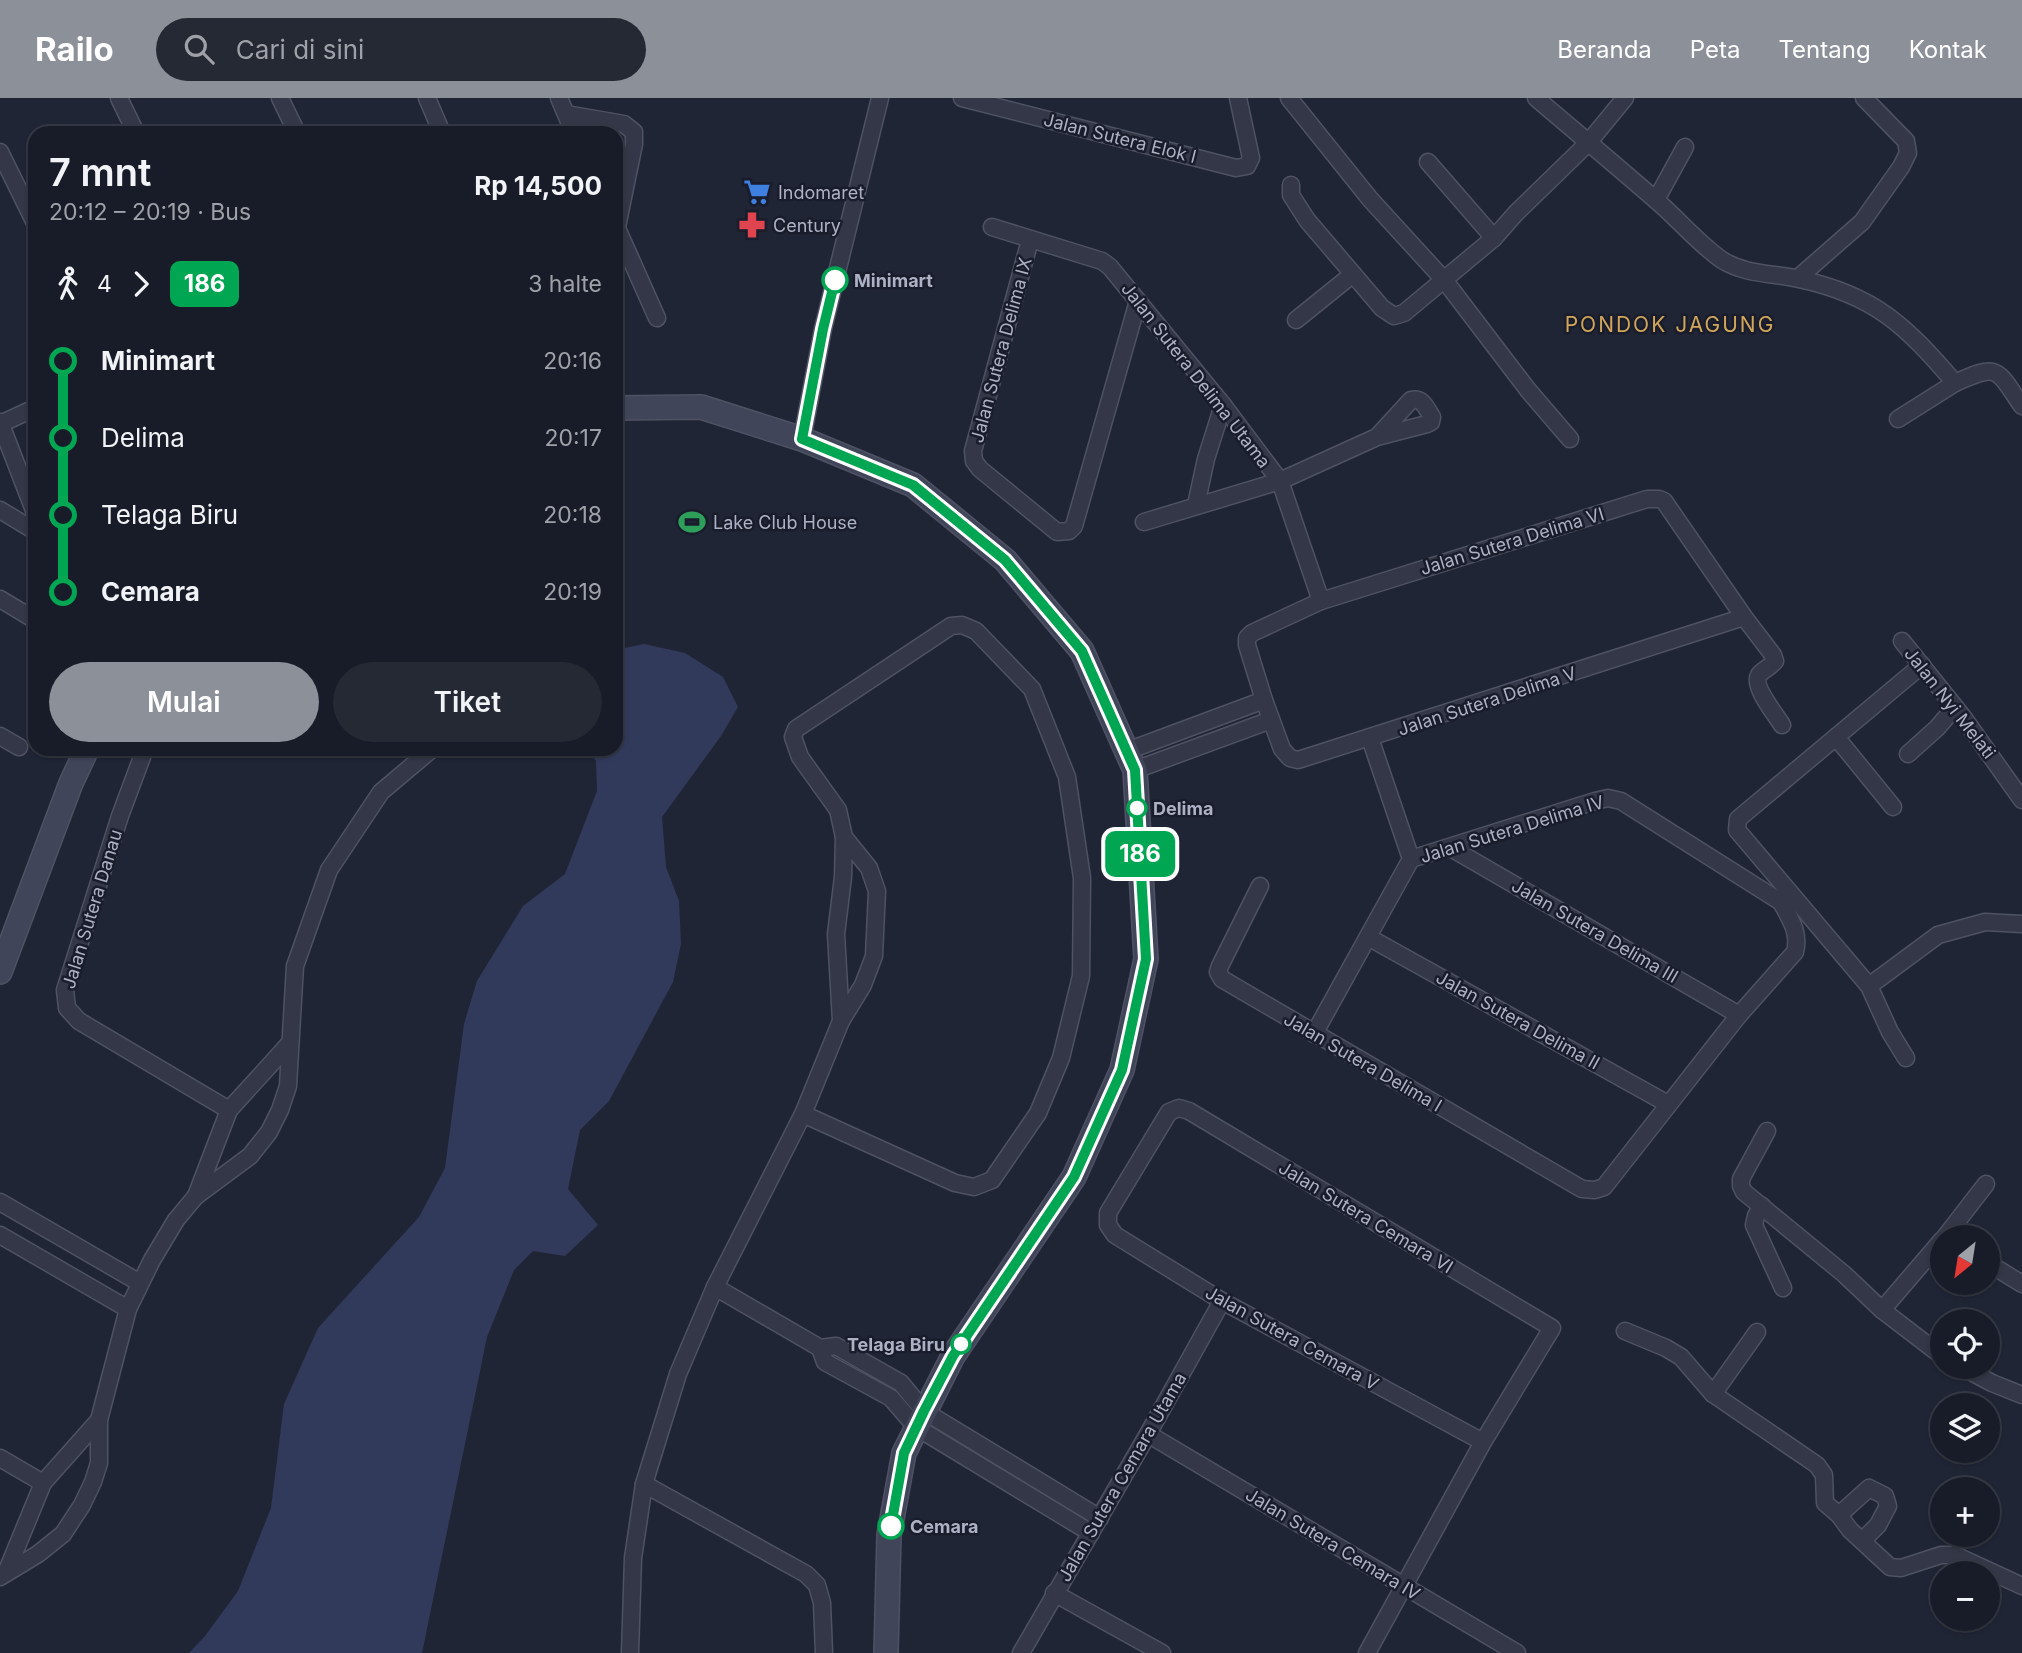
<!DOCTYPE html>
<html lang="id">
<meta charset="utf-8">
<style>
body{margin:0;font-family:Inter,sans-serif;background:#252934;color:#f1f3f6;height:100vh;display:flex;flex-direction:column;font-size:26px;white-space:nowrap}
*{box-sizing:border-box;margin:0}
p{font-size:23px;color:#9fa1a8}
.icon{flex:none;width:38px;height:38px;fill:none;stroke:currentColor;stroke-width:2;stroke-linecap:round;stroke-linejoin:round}
.map{position:relative;flex:1;overflow:hidden}
.sheet{position:absolute;left:28px;top:28px;width:595px;height:630px;display:flex;flex-direction:column;background:#181c28;border-radius:21px;box-shadow:0 2px 5px #0004,0 0 0 2px #363a45}
.sheet>*{flex:none}
.badge{padding:0 14px;border-radius:10px;font-size:24px;line-height:46px}
.needle{width:46px;rotate:210deg}
.fabs{position:absolute;left:1930px;top:1127px;display:grid;gap:14px}
.fabs a{display:grid;place-items:center;width:70px;height:70px;border-radius:50%;background:#181c28;box-shadow:0 2px 5px #0004,0 0 0 2px #363a45;font-size:35px}
.map>.badge{position:absolute;translate:-50% -50%;box-shadow:0 0 0 4px #fff}
.legs{display:flex;align-items:center;gap:10px;height:77px;padding:0 21px;font-size:23px}
.legs p{margin-inline-start:auto}
.headline{display:flex;align-items:center;justify-content:space-between;height:119px;padding:0 21px}
h1{font-size:38px;font-weight:600;line-height:52px}
.cta{display:flex;gap:14px;margin-top:auto;padding:14px 21px}
.cta a{flex:1;height:80px;border-radius:42px;background:#8c9099;color:#fff;font-size:28px;font-weight:600;line-height:80px;text-align:center}
.cta a+a{background:#252934;color:#f1f3f6}
ul{padding:0 21px;list-style:none}
li{display:flex;align-items:center;gap:24px;height:77px;font-size:26px}
li i{display:grid;place-items:center;width:10px;height:100%;margin:0 9px;background:currentColor}
li i::after{content:'';width:18px;height:18px;margin:-9px;border:5px solid;border-radius:50%;background:#181c28}
li p{margin-inline-start:auto}
li:first-child i{background:linear-gradient(#0000 50%,currentColor 0)}
li:last-child i{background:linear-gradient(currentColor 50%,#0000 0)}
header{display:flex;align-items:center;gap:42px;box-sizing:border-box;height:98px;padding:0 35px;background:#8c9099;color:#fff}
header strong{font-size:33px}
nav{display:flex;gap:38px;margin-inline-start:auto;font-size:24px}
.search{width:490px;height:63px;background:#252934;display:flex;align-items:center;gap:18px;box-sizing:border-box;padding:0 24px;border-radius:38px;color:#9fa1a8;font-size:26px}
.map>svg:first-child{display:block}
.water{fill:#323a5b}
.lines{fill:none;stroke-linecap:round;stroke-linejoin:round}
.street-casing{stroke:#4e5262;stroke-width:19}
.secondary-casing{stroke:#4e5262;stroke-width:26}
.street{stroke:#333747;stroke-width:16}
.secondary{stroke:#41455a;stroke-width:23}
.line-1-casing{stroke:#fff;stroke-width:16}
.line-1{stroke:#00a651;stroke-width:10}
.stop-1-dot{fill:#fff;stroke:#00a651;stroke-width:3.5}
.labels{text-anchor:middle;dominant-baseline:central;stroke-width:5;stroke-linejoin:round;paint-order:stroke}
.street-label{font-size:18px;fill:#adb1c4;stroke:#191d2b}
.poi-label{font-size:18px;fill:#adb1c4;stroke:#191d2b;text-anchor:start}
.stop-label{font-size:18px;font-weight:bold;fill:#adb1c4;stroke:#191d2b;text-anchor:start}
.quarter-label{font-size:21px;letter-spacing:2px;fill:#d2a65a;stroke:#191d2b}
</style>
<header>
<strong>Railo</strong>
<div class="search"><svg class="icon" aria-label="search" viewBox="0 0 24 24"><circle cx="10" cy="10" r="6"/><path d="M15 15l6 6"/></svg>Cari di sini</div>
<nav><a>Beranda</a><a>Peta</a><a>Tentang</a><a>Kontak</a></nav>
</header>
<div class="map">
<svg width="2022" height="1555" viewBox="0 0 2022 1555">
<rect width="100%" height="100%" fill="#202536"/>
<polygon class="water" points="644,546 685,555 723,579 738,609 721,638 662,719 666,769 679,803 681,846 673,884 609,1003 580,1032 568,1091 598,1127 565,1158 533,1153 514,1172 487,1239 422,1555 189,1555 205,1538 238,1493 271,1410 284,1306 318,1230 419,1119 445,1070 464,926 477,883 523,808 565,776 597,693 596,663 588,651 616,651 616,557 625,550"/>
<g class="lines">
<g class="street-casing">
<g id="street">
<polyline points="119,0 136,35"/>
<polyline points="280,0 297,35"/>
<polyline points="427,0 442,35"/>
<polyline points="559,0 574,35"/>
<polyline points="962,0 1236,70 1247,68 1251,60 1238,0"/>
<polyline points="1289,0 1370,101 1445,183 1528,292 1570,341"/>
<path d="M1536 0C1577 35 1618 69 1658 104 1679 122 1699 146 1722 162 1746 177 1773 175 1799 181 1875 197 1906 228 1955 285 1999 265 1996 270 2022 308"/>
<polyline points="566,16 624,26 634,34 634,46 617,129"/>
<polyline points="0,54 35,125"/>
<polyline points="1428,64 1494,140"/>
<polyline points="1291,87 1291,97 1307,122 1382,210 1394,218 1404,215 1494,140 1516,115 1588,45 1625,0"/>
<polyline points="1656,102 1685,49"/>
<polyline points="616,128 657,220"/>
<polyline points="992,129 1102,163 1110,169 1223,307 1280,383 1321,503"/>
<polyline points="1030,142 973,353 974,363 980,371 1057,434 1069,433 1074,428 1138,203"/>
<polyline points="1798,180 1862,124 1901,69 1908,55 1906,43 1864,0"/>
<polyline points="1296,222 1353,176"/>
<polyline points="1898,321 1955,285"/>
<polyline points="0,324 35,415"/>
<polyline points="0,326 35,310"/>
<polyline points="802,341 823,231 880,0"/>
<polyline points="1196,407 1206,361 1223,307"/>
<polyline points="0,412 35,433"/>
<path d="M1144 424 1280 383 1377 339 1427 326 1431 324 1432 319C1426 310 1423 299 1411 302L1377 339"/>
<polyline points="0,501 35,522"/>
<path d="M1744 519 1298 662 1290 660 1282 651 1264 602 1247 547V540L1252 535 1321 503 1647 401H1659L1664 403 1744 519 1773 557 1775 563C1771 569 1762 572 1759 577 1752 588 1776 617 1782 627"/>
<polyline points="1902,543 1963,619 2022,702"/>
<polyline points="0,638 19,649"/>
<polyline points="1836,639 1893,709"/>
<polyline points="145,651 120,718 65,892 67,910 79,923 229,1012"/>
<polyline points="1127,653 1264,602"/>
<polyline points="1908,656 1937,630 1955,609"/>
<polyline points="1135,672 1271,622"/>
<polyline points="1451,750 1739,917"/>
<path d="M1260 788 1220 868 1218 874 1222 881 1582 1091 1595 1092 1604 1089 1739 917 1795 854C1800 834 1790 821 1781 804L1621 703 1608 700 1595 703 1411 761"/>
<polyline points="1368,839 1668,1006"/>
<polyline points="1869,888 1938,837 1985,824 2022,826"/>
<polyline points="841,923 836,836 843,779 844,739"/>
<polyline points="1314,936 1411,761 1370,640"/>
<polyline points="1906,960 1890,934 1869,888 1737,732 1738,721 1922,567"/>
<polyline points="1767,1033 1741,1081 1741,1088 1744,1094 1844,1176 1882,1212 1942,1258"/>
<polyline points="196,1098 229,1012 289,946"/>
<polyline points="0,1104 140,1185"/>
<polyline points="1762,1108 1756,1118 1754,1127 1783,1190"/>
<polyline points="0,1137 128,1211"/>
<polyline points="1945,1139 1986,1086"/>
<polyline points="1988,1165 2022,1186"/>
<polyline points="715,1189 820,1250 836,1248 901,1285 924,1313 1100,1420"/>
<polyline points="1882,1212 1942,1142"/>
<polyline points="1625,1233 1666,1250 1681,1259 1713,1296 1817,1367 1824,1377 1825,1405 1839,1417"/>
<polyline points="820,1250 825,1264 891,1300 916,1329 1091,1435"/>
<polyline points="1962,1269 1992,1285 2022,1297"/>
<polyline points="1713,1296 1757,1234"/>
<polyline points="1148,1336 1517,1555"/>
<polyline points="0,1360 43,1385"/>
<polyline points="644,1386 806,1476 817,1487 822,1505 824,1555"/>
<polyline points="1862,1443 1878,1427 1888,1408 1885,1398 1869,1390 1839,1417 1850,1432 1890,1469 1901,1470 1941,1457 1955,1457 2022,1488"/>
<polyline points="6,1475 43,1385 99,1322"/>
<polyline points="0,1479 38,1456 63,1436 82,1407 93,1384 99,1365 99,1322 128,1211 152,1162 176,1122 196,1098 250,1058 269,1034 280,1012 288,988 295,868 329,772 381,694 432,651"/>
<polyline points="1054,1495 1162,1555"/>
<polyline points="630,1555 633,1460 644,1386 678,1276 715,1189 803,1016 841,923 863,887 874,858 877,793 869,770 844,739 838,712 800,659 793,639 796,631 951,528 962,527 976,533 1032,591 1067,679 1082,780 1081,878 1061,960 1038,1015 992,1082 974,1089 955,1085 803,1016"/>
<polyline points="1021,1555 1148,1336 1222,1203"/>
<polyline points="1367,1555 1483,1344 1552,1230 1189,1013 1179,1010 1169,1014 1108,1115 1108,1127 1115,1137 1222,1203 1483,1344"/>
</g>
</g>
<g class="secondary-casing">
<g id="secondary">
<polyline points="616,310 701,309 802,341 913,387 1005,462 1082,553 1135,672 1146,861 1122,972 1074,1079 953,1258 904,1355 889,1437 886,1555"/>
<polyline points="0,874 71,685 87,651"/>
</g>
</g>
<use href="#street" class="street"/>
<use href="#secondary" class="secondary"/>
</g>
<g class="lines">
<g class="line-1-casing">
<polyline id="line-1" points="835,182 823,231 802,341 913,387 1005,462 1082,553 1135,672 1146,861 1122,972 1074,1079 953,1258 924,1313 904,1355 891,1428"/>
</g>
<use href="#line-1" class="line-1"/>
</g>
<defs>
<g id="supermarket-bare" transform="scale(2.1)"><path d="M-6-5.5h2.5l.6 2H6L4.5 2H-2.5L-4.4-4H-6ZM-1.5 3.2a1.3 1.3 0 1 0 .1 0ZM3 3.2a1.3 1.3 0 1 0 .1 0Z" fill="#3f7fe0" stroke="#191d2b" stroke-width="2.5" paint-order="stroke"/></g>
<g id="pharmacy-bare" transform="scale(2.1)"><path d="M-2-6h4v4h4v4h-4v4h-4v-4h-4v-4h4Z" fill="#e0444e" stroke="#191d2b" stroke-width="2.5" paint-order="stroke"/></g>
<g id="stadium-bare" transform="scale(2.1)"><path d="M0-5a6.5 5 0 1 0 0 10a6.5 5 0 1 0 0-10ZM-3.5-1.8h7v3.6h-7Z" fill="#2e9e5b" stroke="#191d2b" stroke-width="2.5" paint-order="stroke"/></g>
</defs>
<g fill-rule="evenodd">
<use href="#supermarket-bare" x="757" y="94"/>
<use href="#pharmacy-bare" x="752" y="127"/>
<use href="#stadium-bare" x="692" y="424"/>
</g>
<g class="stop-1-dot">
<circle cx="835" cy="182" r="12"/>
<circle cx="1137" cy="710" r="9"/>
<circle cx="961" cy="1246" r="9"/>
<circle cx="891" cy="1428" r="12"/>
</g>
<g class="labels">
<g class="street-label">
<text transform="translate(1120 40) rotate(14)">Jalan Sutera Elok I</text>
<text transform="translate(1001 252) rotate(-75)">Jalan Sutera Delima IX</text>
<text transform="translate(1196 277) rotate(52)">Jalan Sutera Delima Utama</text>
<text transform="translate(1512 443) rotate(-17)">Jalan Sutera Delima VI</text>
<text transform="translate(1487 603) rotate(-18)">Jalan Sutera Delima V</text>
<text transform="translate(1950 605) rotate(52)">Jalan Nyi Melati</text>
<text transform="translate(1512 731) rotate(-17)">Jalan Sutera Delima IV</text>
<text transform="translate(92 811) rotate(-73)">Jalan Sutera Danau</text>
<text transform="translate(1595 833) rotate(30)">Jalan Sutera Delima III</text>
<text transform="translate(1518 922) rotate(29)">Jalan Sutera Delima II</text>
<text transform="translate(1363 964) rotate(30)">Jalan Sutera Delima I</text>
<text transform="translate(1366 1119) rotate(31)">Jalan Sutera Cemara VI</text>
<text transform="translate(1292 1240) rotate(29)">Jalan Sutera Cemara V</text>
<text transform="translate(1122 1379) rotate(-60)">Jalan Sutera Cemara Utama</text>
<text transform="translate(1333 1446) rotate(31)">Jalan Sutera Cemara IV</text>
</g>
<g class="poi-label">
<text x="778" y="94">Indomaret</text>
<text x="773" y="127">Century</text>
<text x="713" y="424">Lake Club House</text>
</g>
<g class="stop-label">
<text x="854" y="182">Minimart</text>
<text x="1153" y="710">Delima</text>
<text x="945" y="1246" text-anchor="end">Telaga Biru</text>
<text x="910" y="1428">Cemara</text>
</g>
<g class="quarter-label">
<text x="1670" y="226">PONDOK JAGUNG</text>
</g>
</g>
</svg>
<div class="fabs">
<a><svg class="needle" viewBox="-14 -14 28 28"><path d="M0-13l5 13h-10z" fill="#e53935"/><path d="M0 13l5-13h-10z" fill="#9fa1a8"/></svg></a>
<a><svg class="icon" aria-label="locate" viewBox="0 0 24 24"><circle cx="12" cy="12" r="6"/><path d="M12 2v4M12 18v4M2 12h4M18 12h4"/></svg></a>
<a><svg class="icon" aria-label="layers" viewBox="0 0 24 24"><path d="M12 4l9 5-9 5-9-5zM3 14l9 5 9-5"/></svg></a>
<a>+</a>
<a>−</a>
</div>
<b class="badge" style="left:1140px;top:756px;background:#00a651;color:#fff">186</b>
<section class="sheet">
<div class="headline"><div><h1>7 mnt</h1><p>20:12 – 20:19 · Bus</p></div><b>Rp 14,500</b></div>
<div class="legs"><svg class="icon" aria-label="walk" viewBox="0 0 24 24"><circle cx="13" cy="4" r="2"/><path d="M13 8l-2 6 4 7M11 14l-3 7M7 12l3-4h3l4 4"/></svg>4<svg class="icon" aria-label="forward" viewBox="0 0 24 24"><path d="M9 5l7 7-7 7"/></svg><b class="badge" style="background:#00a651;color:#fff">186</b><p>3 halte</p></div>
<ul>
<li><i style="color:#00a651"></i><b>Minimart</b><p>20:16</p></li>
<li><i style="color:#00a651"></i><span>Delima</span><p>20:17</p></li>
<li><i style="color:#00a651"></i><span>Telaga Biru</span><p>20:18</p></li>
<li><i style="color:#00a651"></i><b>Cemara</b><p>20:19</p></li>
</ul>
<div class="cta"><a>Mulai</a><a>Tiket</a></div>
</section>
</div>
